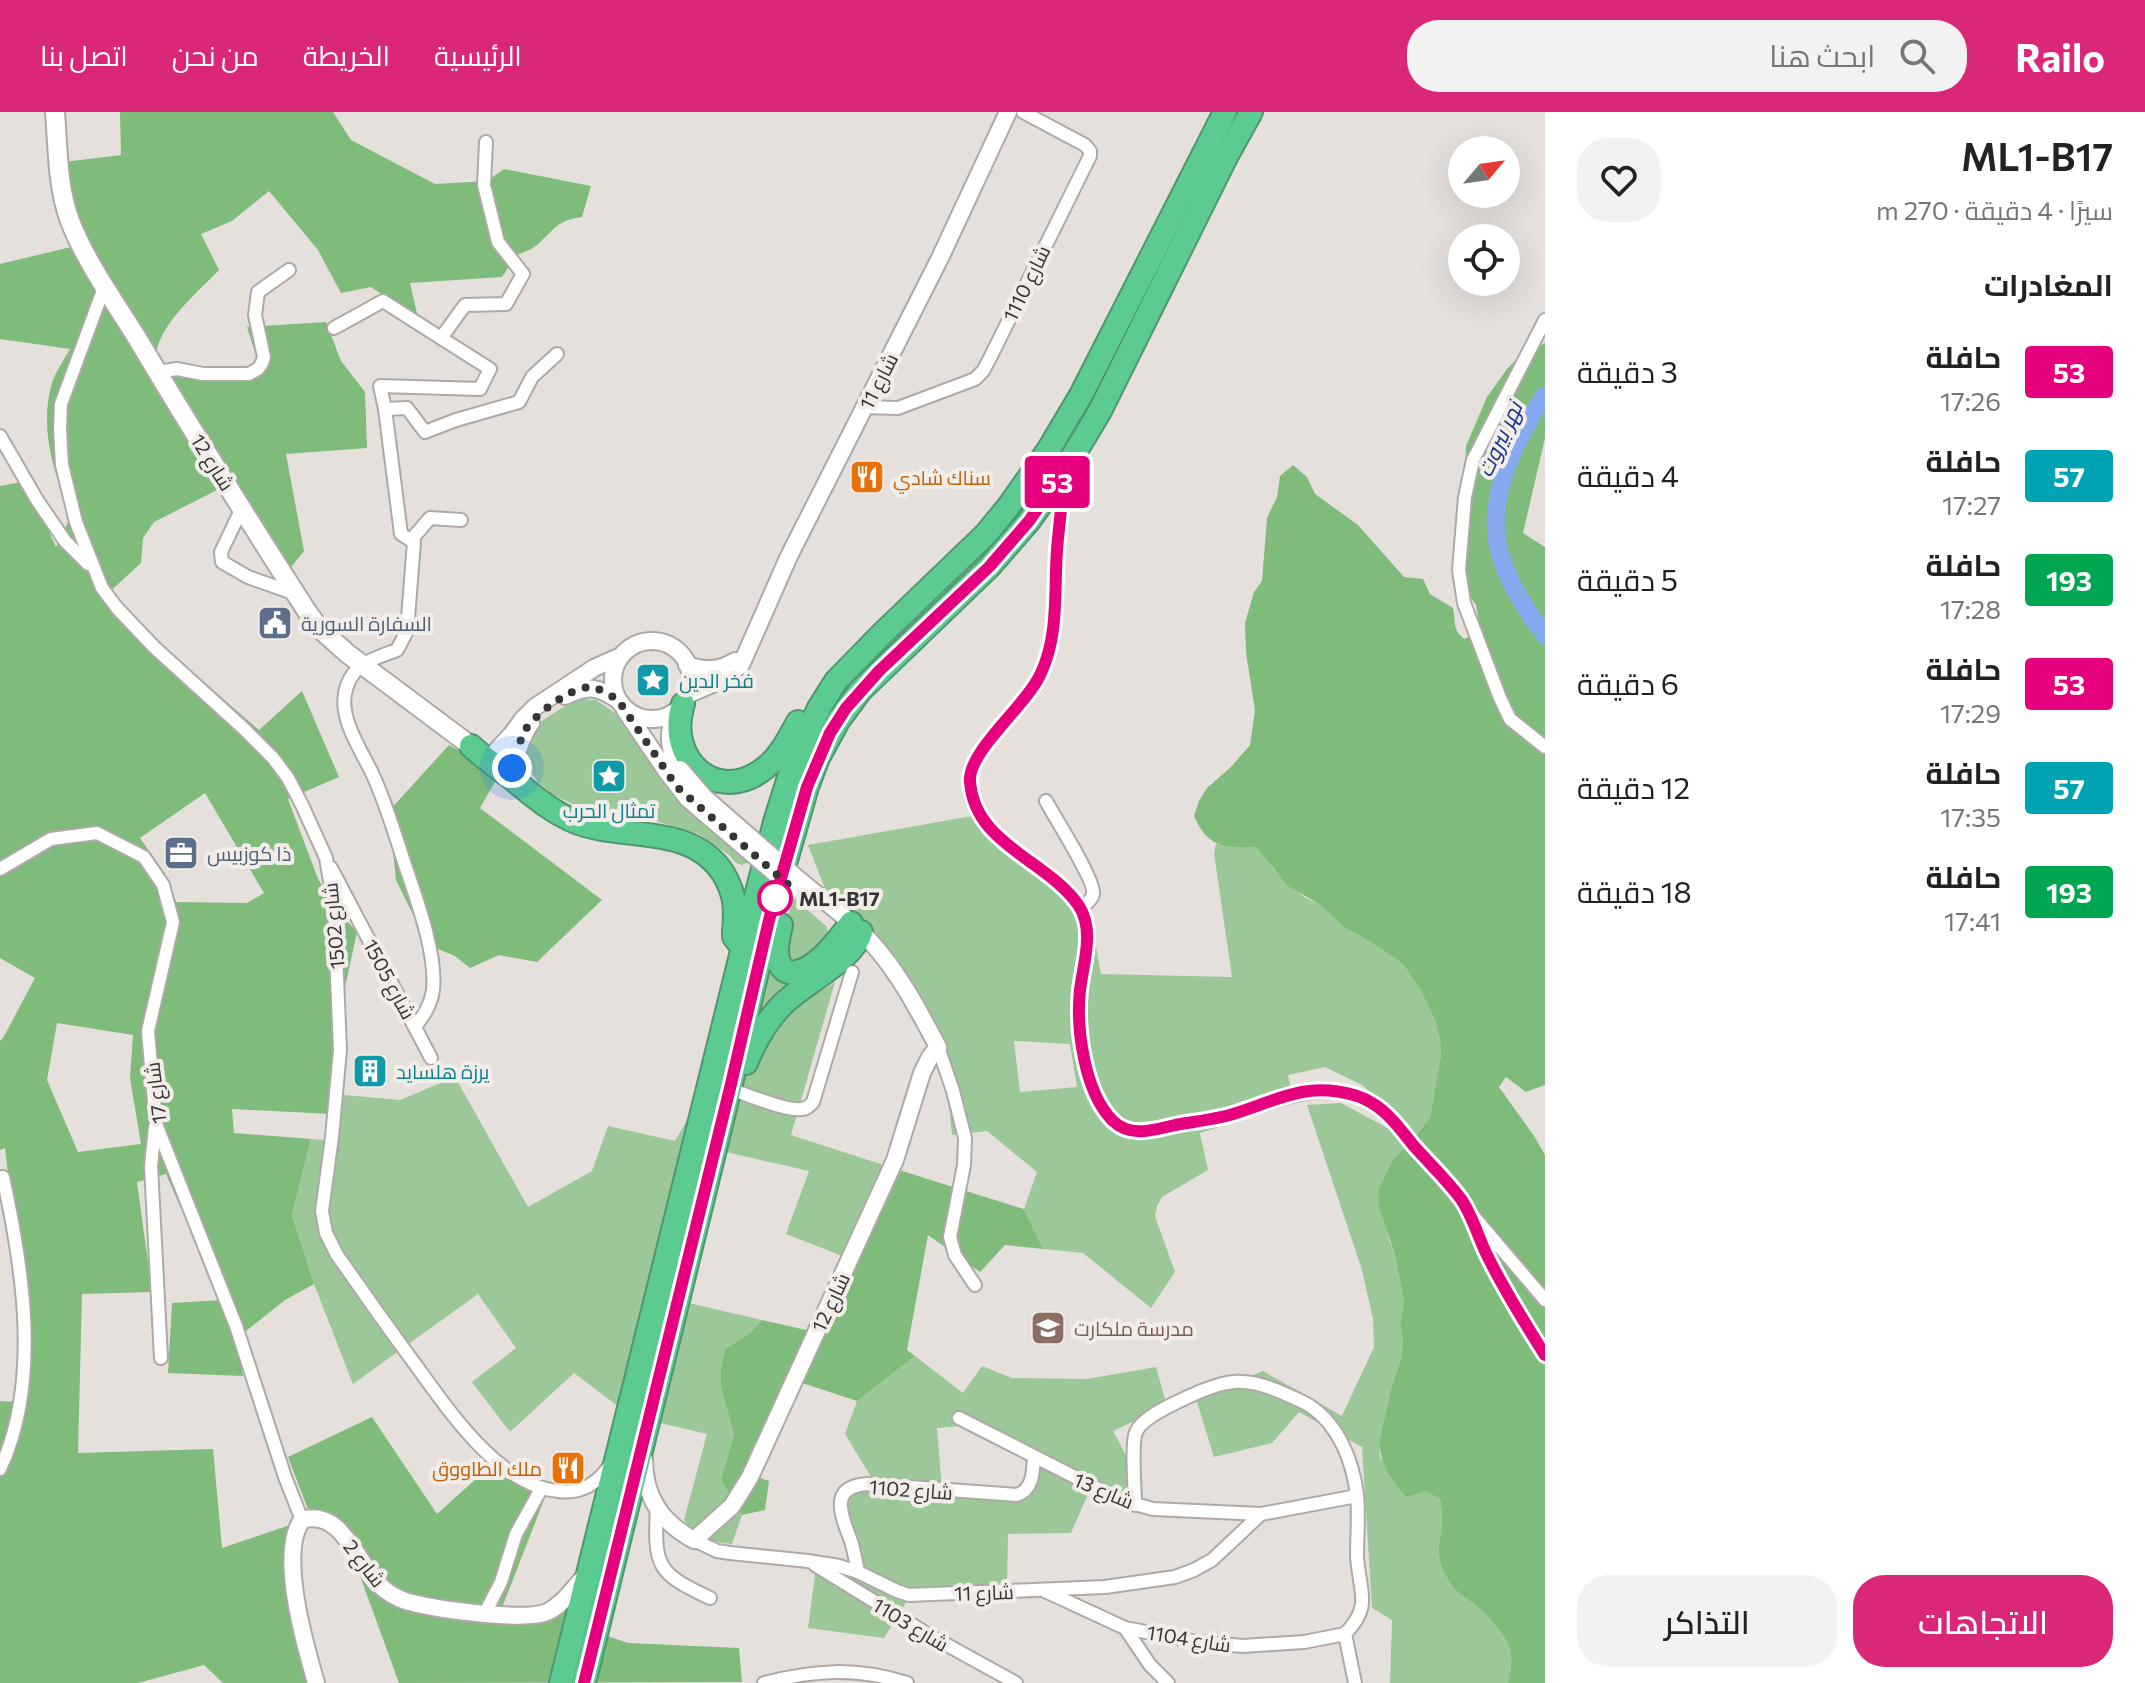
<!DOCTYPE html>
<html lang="ar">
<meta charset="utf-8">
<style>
body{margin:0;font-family:Commissioner,Cairo,sans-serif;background:#f2f2f2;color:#222;direction:rtl;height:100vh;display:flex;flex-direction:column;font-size:30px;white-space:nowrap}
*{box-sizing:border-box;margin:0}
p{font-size:26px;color:#767676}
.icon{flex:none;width:44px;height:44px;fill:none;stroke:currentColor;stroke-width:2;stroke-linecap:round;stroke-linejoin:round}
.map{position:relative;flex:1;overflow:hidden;direction:ltr}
.side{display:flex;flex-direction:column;background:#fff;width:600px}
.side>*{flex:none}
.badge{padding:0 16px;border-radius:6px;font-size:28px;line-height:52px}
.needle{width:52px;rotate:61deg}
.buttons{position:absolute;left:1448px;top:24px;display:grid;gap:16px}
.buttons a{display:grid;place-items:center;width:72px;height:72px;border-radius:50%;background:#fff;box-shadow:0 8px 32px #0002;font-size:40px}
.you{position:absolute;width:40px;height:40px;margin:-20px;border:6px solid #fff;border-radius:50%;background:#1a73e8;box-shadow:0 0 0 12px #1a73e833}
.map>.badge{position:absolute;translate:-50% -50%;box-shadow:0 0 0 4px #fff}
h2{padding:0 32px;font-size:30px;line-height:72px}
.round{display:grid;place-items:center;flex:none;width:84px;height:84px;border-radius:32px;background:#f2f2f2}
.overview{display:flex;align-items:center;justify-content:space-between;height:136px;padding:0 32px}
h1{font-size:38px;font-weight:600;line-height:60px}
.cta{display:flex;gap:16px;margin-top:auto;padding:16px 32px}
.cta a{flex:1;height:92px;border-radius:32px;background:#db2777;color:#fff;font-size:32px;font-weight:600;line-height:92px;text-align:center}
.cta a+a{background:#f2f2f2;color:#222}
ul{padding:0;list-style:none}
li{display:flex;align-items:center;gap:24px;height:104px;padding:0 32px}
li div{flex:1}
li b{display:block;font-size:30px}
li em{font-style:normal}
li .badge{min-width:88px;font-weight:700;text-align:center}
header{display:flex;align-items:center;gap:48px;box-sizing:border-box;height:112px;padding:0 40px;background:#db2777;color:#fff}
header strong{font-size:38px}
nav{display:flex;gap:44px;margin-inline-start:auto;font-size:28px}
.search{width:560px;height:72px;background:#f2f2f2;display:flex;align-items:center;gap:20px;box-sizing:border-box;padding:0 28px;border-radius:32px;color:#767676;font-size:30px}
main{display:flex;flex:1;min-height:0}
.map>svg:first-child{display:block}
.green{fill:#9cc798;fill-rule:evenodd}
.forest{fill:#7fbb7b;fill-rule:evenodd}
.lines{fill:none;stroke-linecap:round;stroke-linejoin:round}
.river{stroke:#86a9f0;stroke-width:18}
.minor-casing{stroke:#aea9a6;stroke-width:16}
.tertiary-casing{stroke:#aea9a6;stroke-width:20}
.secondary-casing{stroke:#aea9a6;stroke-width:22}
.motorway-casing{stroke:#4f9670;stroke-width:26}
.minor{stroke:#fff;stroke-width:12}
.tertiary{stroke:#fff;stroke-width:16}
.secondary{stroke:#fff;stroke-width:18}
.motorway{stroke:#5ccb91;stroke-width:22}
.tertiary-bridge-casing{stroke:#aea9a6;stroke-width:20;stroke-linecap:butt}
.tertiary-bridge{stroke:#fff;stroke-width:16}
.line-casing{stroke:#fff;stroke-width:18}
.line{stroke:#e6007e;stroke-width:12}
.walk{stroke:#373533;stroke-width:8;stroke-dasharray:0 14.4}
.stop-dot{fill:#fff;stroke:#e6007e;stroke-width:4}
.labels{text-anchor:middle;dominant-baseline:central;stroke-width:8;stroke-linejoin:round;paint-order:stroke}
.street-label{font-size:20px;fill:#373533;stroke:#f2ede9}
.food-label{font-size:20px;fill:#c56008;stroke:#f2ede9;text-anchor:start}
.service-label{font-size:20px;fill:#4e5e75;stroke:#f2ede9;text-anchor:start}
.culture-label{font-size:20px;fill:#0d838f;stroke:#f2ede9;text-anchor:start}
.stop-label{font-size:20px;font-weight:bold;fill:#373533;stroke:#f2ede9;text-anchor:start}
.education-label{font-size:20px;fill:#785e54;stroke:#f2ede9;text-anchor:start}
.water-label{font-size:22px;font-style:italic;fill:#143686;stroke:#f2ede9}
</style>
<header>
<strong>Railo</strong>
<div class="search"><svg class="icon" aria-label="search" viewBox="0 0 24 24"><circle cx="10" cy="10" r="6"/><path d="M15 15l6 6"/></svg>ابحث هنا</div>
<nav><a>الرئيسية</a><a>الخريطة</a><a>من نحن</a><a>اتصل بنا</a></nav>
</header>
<main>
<section class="side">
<div class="overview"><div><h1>ML1-B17</h1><p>سيرًا · 4 دقيقة · 270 m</p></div><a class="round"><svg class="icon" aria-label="heart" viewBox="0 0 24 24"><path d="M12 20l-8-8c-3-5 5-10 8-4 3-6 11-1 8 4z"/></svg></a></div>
<h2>المغادرات</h2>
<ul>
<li><span class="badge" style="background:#e6007e;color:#fff">53</span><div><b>حافلة</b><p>17:26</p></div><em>3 دقيقة</em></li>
<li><span class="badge" style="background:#00a3b4;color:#fff">57</span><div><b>حافلة</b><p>17:27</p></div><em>4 دقيقة</em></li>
<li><span class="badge" style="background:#00a651;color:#fff">193</span><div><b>حافلة</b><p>17:28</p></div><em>5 دقيقة</em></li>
<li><span class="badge" style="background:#e6007e;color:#fff">53</span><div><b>حافلة</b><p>17:29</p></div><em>6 دقيقة</em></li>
<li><span class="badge" style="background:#00a3b4;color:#fff">57</span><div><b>حافلة</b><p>17:35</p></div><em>12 دقيقة</em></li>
<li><span class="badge" style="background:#00a651;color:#fff">193</span><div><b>حافلة</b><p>17:41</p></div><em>18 دقيقة</em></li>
</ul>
<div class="cta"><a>الاتجاهات</a><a>التذاكر</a></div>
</section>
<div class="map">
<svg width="1545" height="1571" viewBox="0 0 1545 1571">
<rect width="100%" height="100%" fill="#e5e0dc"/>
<g class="green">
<polygon points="583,587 596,588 615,601 673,679 751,749 742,753 736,751 729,743 699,722 646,706 615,705 581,696 552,682 539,671 529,658 524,643 530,620 540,610 573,589"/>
<path d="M972 704 1072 773 1095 829 1101 862 1232 865 1214 741 1216 732 1239 735 1256 734 1275 759 1304 785 1319 792 1344 815 1374 832 1403 852 1421 879 1435 908 1440 928 1441 943 1430 1005 1419 1020 1392 1049 1378 1078 1389 1128 1395 1143 1404 1190 1400 1211 1403 1230 1401 1247 1391 1277 1379 1331 1380 1346 1425 1379 1440 1387C1441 1393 1442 1399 1442 1405 1443 1426 1433 1438 1444 1460 1452 1477 1458 1481 1473 1491 1484 1499 1504 1521 1509 1534 1513 1545 1511 1560 1508 1571H1390L1392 1508 1372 1496 1362 1335 1299 1300 1272 1331 1214 1345 1196 1287 1263 1259 1342 1304 1374 1235 1373 1207 1362 1158 1307 993 1341 991 1397 1021 1403 1010 1362 973 1325 955 1288 963 1294 991 1200 1021 1208 1058 1162 1085 1157 1094 1155 1104 1175 1160 1151 1196 1083 1141 1043 1137 1024 1097 1037 1060 987 1019 952 1023 950 1002 942 960 908 886 829 787 808 733ZM1014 929 1070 932 1077 975 1020 980Z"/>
<polygon points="793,785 827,815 828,823 827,829 794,854 783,841 783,824"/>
<polygon points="769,856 776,867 792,874 758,908 766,878"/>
<path d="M835 870 791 1023 902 1059 845 1145 786 1122 809 1059 722 1039 689 1191 762 1208 750 1221 725 1237 721 1256V1276L734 1322 721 1368 742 1403 732 1432C707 1429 700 1429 684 1408L707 1322 631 1304 574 1261 510 1320 472 1270 516 1236 478 1182 353 1272 314 1172 292 1103 311 1027 335 1029 344 983 400 988 455 965 528 1095 592 1059 608 1014 675 1029 724 943Z"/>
<path d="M915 1244 963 1281 982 1254 1012 1266 1087 1267 1156 1255 1167 1294 1113 1319 1129 1349 1125 1387 1088 1382 1071 1421 1008 1422 1007 1475 914 1477 884 1526 808 1516 816 1455 840 1469 858 1448 841 1384 873 1368 845 1322 857 1289ZM961 1314 1034 1349 1027 1383 942 1377 937 1316Z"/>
</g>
<g class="forest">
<path d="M120 0H333L351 28 435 72 487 69 504 57 591 74 582 105C557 108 554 118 537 133 528 140 517 143 505 145L508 156 502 165 410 171 418 206 371 175 341 181 318 138 269 79 232 109 201 122 219 158C198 180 158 213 156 244 156 250 159 256 161 262L260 257 247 215 326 210 341 249 365 280 367 336 286 342 304 439 284 464 225 374 154 410 143 426 141 451 105 484 259 618 302 579 339 665 288 687 318 767 338 799 357 820 344 880 336 974 331 1002 232 997 234 1021 311 1027 292 1103 314 1172 285 1188 236 1227 243 1264 168 1261 172 1191 221 1188 166 1062 137 1070 152 1180 82 1182 78 1341 213 1337 222 1436 290 1413 298 1508 312 1571H223L204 1553 138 1571H0V1289L16 1290 20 1168 5 1036 0 1038V929L3 926 35 866 0 846V374L26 369 56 435 72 402C53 363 39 314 52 271 56 259 64 248 70 237L0 227V152L71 135 48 52 121 43ZM205 681 264 781 247 791 176 790 161 756 140 726ZM57 911 133 923 130 966 141 1032 78 1040 47 968Z"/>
<path d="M1545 231V326L1523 421 1545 435V973L1526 980 1506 965 1499 975 1534 1024 1545 1043V1571H1508C1511 1560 1513 1545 1509 1534 1504 1521 1484 1499 1473 1491 1458 1481 1452 1477 1444 1460 1433 1438 1443 1426 1442 1405 1442 1399 1441 1393 1440 1387L1425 1379 1407 1385C1392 1370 1381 1353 1379 1331L1391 1277 1401 1247 1403 1230 1400 1211 1404 1190 1395 1143 1379 1095 1378 1078 1392 1049 1419 1020 1430 1005 1441 943 1440 928 1435 908 1421 879 1403 852 1374 832 1344 815 1319 792 1288 774 1256 735C1224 736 1208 736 1194 704L1199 689 1207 676 1231 655 1250 633 1255 598 1246 541 1245 511 1254 480 1262 469 1267 406 1277 385 1280 364 1293 353 1307 365 1315 382 1358 413 1404 465 1423 467 1430 482 1453 496C1456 509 1452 519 1465 527L1477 518 1479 510 1476 493 1462 474 1466 334 1487 285 1507 257 1519 245Z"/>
<polygon points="449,633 500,661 480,696 602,788 537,850 499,843 470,856 455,844 428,833 396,768 389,699"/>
<polygon points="902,1059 1024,1097 1043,1137 1005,1133 980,1160 928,1123 907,1238 915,1244 857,1289 787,1266 755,1364 769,1369 765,1398 742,1403 721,1368 734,1322 721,1276 721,1256 725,1237 750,1221 762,1208 806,1218 845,1145"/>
<path d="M372 1305 437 1402 497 1348 547 1380 503 1493C523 1499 550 1500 570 1496L584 1516 628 1531 739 1536 742 1570 399 1571 352 1442 309 1400 288 1345Z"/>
</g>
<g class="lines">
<path class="river" d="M1545 283C1518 323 1489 379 1497 429 1503 463 1524 496 1545 523"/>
<g class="minor-casing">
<g id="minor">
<path d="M105 173 61 292 60 317 62 353 76 410 102 476 117 496 154 535 242 615 273 646 288 666 302 693 326 746 334 792 340 938 332 1025 322 1099 326 1121 337 1143C362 1178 386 1213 412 1248 446 1294 497 1374 559 1379 581 1382 598 1371 610 1353"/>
<polyline points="1545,208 1473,348 1465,385 1459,458 1464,491 1500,586 1510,607 1545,635"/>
<polyline points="334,216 383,189 441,226 465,193 506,192 523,162 498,130 484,73 486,30"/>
<polyline points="157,260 177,257 203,262 249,262 258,257 262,251 264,245 255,203 258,180 289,158"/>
<polyline points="865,295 898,296 962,272 975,267 983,259 990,246 1090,44 1090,39 1085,33 1023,0"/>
<polyline points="385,297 407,296 425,320 456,308 519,290 532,265 557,242"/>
<polyline points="0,324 37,388 65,429 88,452"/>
<path d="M1064 363C1063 389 1058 415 1057 441 1054 481 1058 524 1041 561 1027 592 972 635 970 665 964 735 1073 754 1085 812 1089 834 1082 856 1080 878 1075 917 1083 967 1106 1000 1116 1014 1129 1022 1147 1020 1157 1019 1167 1015 1177 1013 1194 1010 1213 1008 1230 1003 1286 986 1339 959 1389 1005L1545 1188"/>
<polyline points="242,396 221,440 222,450 248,465 296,482"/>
<polyline points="411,428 430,406 461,408"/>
<path d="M1046 689C1054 704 1096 770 1093 782 1092 788 1085 793 1080 796"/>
<polyline points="331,756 431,946"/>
<polyline points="0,757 51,727 97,721 144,745 163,773 173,810 148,919 156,1012 236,1214 285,1365 302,1408"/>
<path d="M415 915C424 903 431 893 433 878 437 840 415 783 403 747 394 718 385 689 372 661 361 638 340 608 345 582 350 552 373 547 397 538L407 519 414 430 401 422 385 297 380 274 480 277 490 257 441 226"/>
<polyline points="938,935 953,979 965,1026 964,1053 950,1125 955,1143 975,1173"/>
<path d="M730 977C746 982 787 1000 802 997 808 996 809 994 813 990L852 860"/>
<polyline points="155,1015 151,1054 161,1246"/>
<polyline points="1468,1102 1511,1188 1545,1243"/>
<polyline points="959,1306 1120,1388 1153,1397 1261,1402 1357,1384"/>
<path d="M0 1357C41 1270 23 1156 3 1065"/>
<path d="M1135 1393C1135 1376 1131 1333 1136 1320 1142 1305 1175 1291 1190 1284 1227 1267 1245 1264 1283 1281 1292 1285 1302 1289 1310 1294 1339 1313 1353 1350 1357 1383 1359 1403 1357 1424 1357 1444 1359 1480 1373 1493 1345 1522"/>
<path d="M657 1395C654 1454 656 1461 710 1486"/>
<polyline points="694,1428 717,1439 730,1441 808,1449 839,1454 858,1460 897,1479 909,1483 1105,1475 1175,1465 1194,1458 1212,1448 1261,1402"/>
<polyline points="815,1453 929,1523 1016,1571"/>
<path d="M858 1460C856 1450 854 1439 851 1429 842 1405 827 1374 868 1372L1017 1383C1033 1377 1033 1361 1034 1345"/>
<polyline points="1045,1479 1125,1516 1197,1530 1243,1534 1304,1530 1345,1522"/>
<polyline points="485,1501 501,1470 516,1422 541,1377"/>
<polyline points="1125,1516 1150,1553 1168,1571"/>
<polyline points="1345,1522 1355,1571"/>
<path d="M764 1571C814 1558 856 1555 907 1571"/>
</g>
</g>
<g class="tertiary-casing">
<g id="tertiary">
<circle cx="652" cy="568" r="39"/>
<path d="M687 553C705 559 719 559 735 549"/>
<polyline points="687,583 719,569 741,553 789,444 940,146 1008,0"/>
<path d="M565 584C588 573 597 574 618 588"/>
<polyline points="625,598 667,660"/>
<path d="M674 605C667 623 669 640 680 657"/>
<polyline points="487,649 512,622 523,607 535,595 594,556 621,544"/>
<path d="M507 663C518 647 519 626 531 611"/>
<path d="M644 1347C644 1385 661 1410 694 1428L732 1394 750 1365 895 1048 922 961 930 945 938 935C919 899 898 859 870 829 848 806 822 787 798 767"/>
<path d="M316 1571C305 1533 278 1441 302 1408 344 1395 358 1457 385 1478 393 1484 403 1489 413 1491 437 1497 525 1510 547 1500 562 1494 575 1474 587 1462"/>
</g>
</g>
<g class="secondary-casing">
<path id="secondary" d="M55 0C58 36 57 74 70 109 86 151 117 193 140 231 194 322 251 412 308 501L320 517 348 542 471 634"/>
</g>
<g class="motorway-casing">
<g id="motorway">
<path d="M683 592C665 648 718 694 765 656 780 645 789 626 798 610"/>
<path d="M471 634C484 646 497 655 510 665 531 682 551 700 576 710 625 729 690 711 723 761 736 783 736 796 734 820V825L739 831"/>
<path d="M781 813C779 822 777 830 777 839 779 873 806 860 822 845 833 835 842 823 851 811"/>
<path d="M746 951C755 929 766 909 783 892 804 871 855 847 861 820"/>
<polyline points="561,1571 743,835 775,710 795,646 819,596 836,569 883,521 986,422 1009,394 1049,337 1081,283 1225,0"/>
<polyline points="584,1571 731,972 769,808 807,675 818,646 838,609 860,579 989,455 1029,409 1064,359 1100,299 1226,45 1251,0"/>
</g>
</g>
<use href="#minor" class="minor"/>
<use href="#tertiary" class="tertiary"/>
<use href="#secondary" class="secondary"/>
<use href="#motorway" class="motorway"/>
<g class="tertiary-bridge-casing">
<g id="tertiary-bridge">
<polyline points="680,657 704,685 798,767"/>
<polyline points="667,660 688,687 792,776"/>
</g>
</g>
<use href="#tertiary-bridge" class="tertiary-bridge"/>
</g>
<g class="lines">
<g class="line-casing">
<path id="line" d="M584 1571 731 972 769 808 807 675 830 621 846 596 879 559 989 455 1029 409 1064 359C1063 386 1059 412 1057 438 1054 478 1059 523 1041 561 1027 593 968 639 970 669 974 733 1048 748 1079 794 1095 819 1083 852 1080 878 1076 916 1084 980 1113 1009 1131 1026 1153 1018 1175 1013 1192 1010 1209 1008 1226 1004 1252 997 1276 985 1302 980 1323 976 1353 979 1372 991 1389 1001 1401 1018 1413 1033 1429 1051 1447 1068 1461 1087 1472 1103 1478 1124 1486 1141 1503 1176 1524 1210 1545 1243"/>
</g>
<use href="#line" class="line"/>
<path class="walk" d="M512 656C516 644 519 631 524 620 533 604 570 575 590 575 600 576 610 583 618 588L677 675 792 776 775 786"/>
</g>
<defs>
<g id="restaurant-square" transform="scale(1.8)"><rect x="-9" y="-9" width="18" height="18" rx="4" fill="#e8710a" stroke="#f2ede9"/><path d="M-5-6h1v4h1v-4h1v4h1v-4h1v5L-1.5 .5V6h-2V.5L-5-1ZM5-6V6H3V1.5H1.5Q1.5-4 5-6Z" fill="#fff"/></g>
<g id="civic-square" transform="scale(1.8)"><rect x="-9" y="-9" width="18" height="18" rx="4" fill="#5c6f8a" stroke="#f2ede9"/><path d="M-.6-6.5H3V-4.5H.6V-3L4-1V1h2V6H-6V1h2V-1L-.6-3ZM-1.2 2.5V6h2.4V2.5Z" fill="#fff"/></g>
<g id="sight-square" transform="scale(1.8)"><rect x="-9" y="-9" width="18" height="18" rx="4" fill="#0f9aa8" stroke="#f2ede9"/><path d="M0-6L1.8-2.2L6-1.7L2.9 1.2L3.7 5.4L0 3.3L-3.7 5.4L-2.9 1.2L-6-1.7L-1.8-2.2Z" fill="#fff"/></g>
<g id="office-square" transform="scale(1.8)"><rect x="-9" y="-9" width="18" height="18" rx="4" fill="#5c6f8a" stroke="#f2ede9"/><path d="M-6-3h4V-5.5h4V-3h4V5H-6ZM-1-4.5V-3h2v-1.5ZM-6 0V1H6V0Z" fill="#fff"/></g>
<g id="building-square" transform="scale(1.8)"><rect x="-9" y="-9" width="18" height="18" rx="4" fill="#0f9aa8" stroke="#f2ede9"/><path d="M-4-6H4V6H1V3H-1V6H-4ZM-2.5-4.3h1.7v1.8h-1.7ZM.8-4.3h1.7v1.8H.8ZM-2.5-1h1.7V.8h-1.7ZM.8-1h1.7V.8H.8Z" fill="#fff"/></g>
<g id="school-square" transform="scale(1.8)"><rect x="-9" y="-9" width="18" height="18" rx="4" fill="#8d6e63" stroke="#f2ede9"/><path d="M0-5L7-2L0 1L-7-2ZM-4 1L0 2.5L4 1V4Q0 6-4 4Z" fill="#fff"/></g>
</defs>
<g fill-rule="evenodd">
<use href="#restaurant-square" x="867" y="365"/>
<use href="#civic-square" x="275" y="511"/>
<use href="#sight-square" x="653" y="568"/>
<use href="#sight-square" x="609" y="664"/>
<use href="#office-square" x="181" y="741"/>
<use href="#building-square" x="370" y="959"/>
<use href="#school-square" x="1048" y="1216"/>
<use href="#restaurant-square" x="568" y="1356"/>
</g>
<circle class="stop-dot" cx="775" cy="786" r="16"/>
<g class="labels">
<g class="street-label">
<text transform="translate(1026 171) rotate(-64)">شارع 1110</text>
<text transform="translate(878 269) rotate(-63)">شارع 11</text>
<text transform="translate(213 350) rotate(58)">شارع 12</text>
<text transform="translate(333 814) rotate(-95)">شارع 1502</text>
<text transform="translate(390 867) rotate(62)">شارع 1505</text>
<text transform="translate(155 981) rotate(-97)">شارع 17</text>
<text transform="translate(830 1190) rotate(-65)">شارع 12</text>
<text transform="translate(911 1377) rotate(4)">شارع 1102</text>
<text transform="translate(1104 1378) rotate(23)">شارع 13</text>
<text transform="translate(365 1451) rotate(52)">شارع 2</text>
<text transform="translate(984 1480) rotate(-2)">شارع 11</text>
<text transform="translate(911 1512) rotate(31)">شارع 1103</text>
<text transform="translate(1189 1526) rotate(9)">شارع 1104</text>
</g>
<g class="food-label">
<text x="893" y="365">سناك شادي</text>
<text x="542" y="1356" text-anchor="end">ملك الطاووق</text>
</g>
<g class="service-label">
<text x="301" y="511">السفارة السورية</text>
<text x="207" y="741">ذا كوزبيس</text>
</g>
<g class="culture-label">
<text x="679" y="568">فخر الدين</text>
<text x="609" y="698" text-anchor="middle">تمثال الحرب</text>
<text x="396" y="959">يرزة هلسايد</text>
</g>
<g class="stop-label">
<text x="799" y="786">ML1-B17</text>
</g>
<g class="education-label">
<text x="1074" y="1216">مدرسة ملكارت</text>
</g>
<g class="water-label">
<text transform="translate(1499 327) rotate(-66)">نهر بيروت</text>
</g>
</g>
</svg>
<div class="buttons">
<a><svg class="needle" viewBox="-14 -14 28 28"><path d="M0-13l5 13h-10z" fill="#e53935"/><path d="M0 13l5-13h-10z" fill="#767676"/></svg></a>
<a><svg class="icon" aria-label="locate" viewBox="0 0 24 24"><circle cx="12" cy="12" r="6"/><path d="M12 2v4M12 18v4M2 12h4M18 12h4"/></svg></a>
</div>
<div class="you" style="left:512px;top:656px"></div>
<b class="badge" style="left:1057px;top:370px;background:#e6007e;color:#fff">53</b>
</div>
</main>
